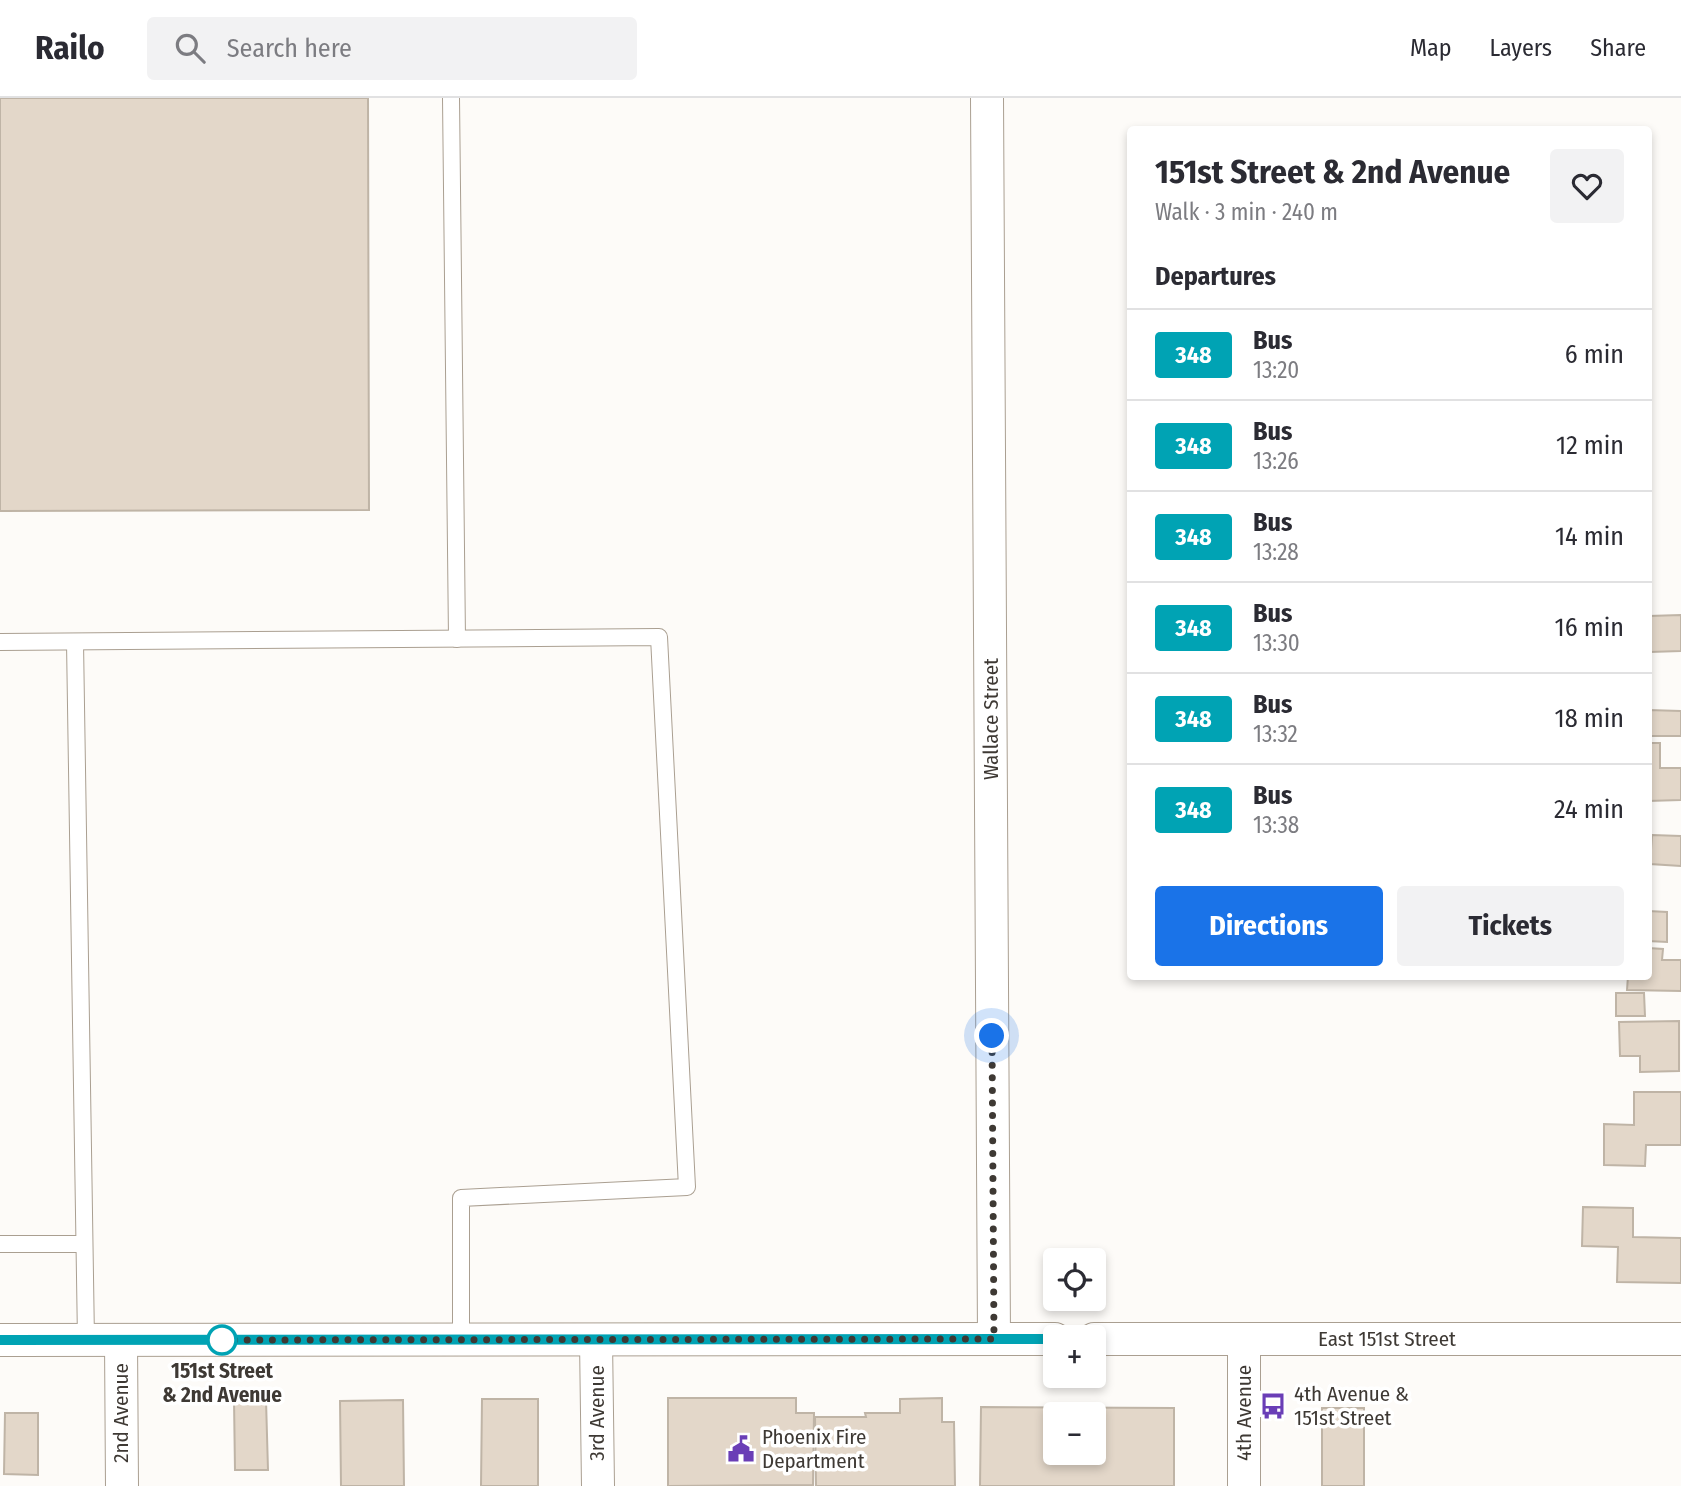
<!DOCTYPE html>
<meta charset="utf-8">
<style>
body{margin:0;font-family:"Fira Sans Condensed",sans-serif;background:#f2f2f3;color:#2b2b33;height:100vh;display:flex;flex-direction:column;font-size:26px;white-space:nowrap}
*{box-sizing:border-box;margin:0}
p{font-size:23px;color:#7c7c81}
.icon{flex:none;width:38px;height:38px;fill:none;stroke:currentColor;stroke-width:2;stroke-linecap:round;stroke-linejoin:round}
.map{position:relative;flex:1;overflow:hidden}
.panel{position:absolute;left:1127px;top:28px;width:525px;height:854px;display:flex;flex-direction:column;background:#fff;border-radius:7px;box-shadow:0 4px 10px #0003}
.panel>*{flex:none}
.badge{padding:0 14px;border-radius:5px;font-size:24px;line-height:46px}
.fabs{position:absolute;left:1043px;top:1150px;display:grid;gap:14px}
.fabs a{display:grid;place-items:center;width:63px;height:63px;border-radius:7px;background:#fff;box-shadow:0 4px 10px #0003;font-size:35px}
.you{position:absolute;width:35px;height:35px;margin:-18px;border:5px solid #fff;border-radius:50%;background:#1a73e8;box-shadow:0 0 0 10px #1a73e833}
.map>.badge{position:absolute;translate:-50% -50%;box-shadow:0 0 0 4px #fff}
h2{padding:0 28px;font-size:26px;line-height:63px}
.round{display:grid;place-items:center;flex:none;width:74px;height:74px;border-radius:7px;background:#f2f2f3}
.head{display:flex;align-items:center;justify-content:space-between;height:119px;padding:0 28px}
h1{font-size:33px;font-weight:700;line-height:52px}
.action{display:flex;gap:14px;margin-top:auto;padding:14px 28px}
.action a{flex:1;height:80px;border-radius:7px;background:#1a73e8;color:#fff;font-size:28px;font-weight:700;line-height:80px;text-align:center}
.action a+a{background:#f2f2f3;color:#2b2b33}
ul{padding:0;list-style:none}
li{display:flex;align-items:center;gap:21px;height:91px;padding:0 28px;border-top:2px solid #e1e1e2}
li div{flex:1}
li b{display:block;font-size:26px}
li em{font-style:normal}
li .badge{min-width:77px;font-weight:700;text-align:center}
header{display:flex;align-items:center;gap:42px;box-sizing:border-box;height:98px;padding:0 35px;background:#fff;border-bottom:2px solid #e1e1e2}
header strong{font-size:33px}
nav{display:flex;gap:38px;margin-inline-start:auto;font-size:24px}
.search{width:490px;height:63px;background:#f2f2f3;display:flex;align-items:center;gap:18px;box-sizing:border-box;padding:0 24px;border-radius:7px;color:#7c7c81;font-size:26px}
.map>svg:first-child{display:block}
.building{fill:#e3d7c9;stroke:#bfb4a6;stroke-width:2;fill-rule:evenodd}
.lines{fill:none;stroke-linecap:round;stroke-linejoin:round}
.service-casing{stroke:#aa9f91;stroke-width:18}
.minor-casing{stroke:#aa9f91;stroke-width:34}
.service{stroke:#fff;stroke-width:16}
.minor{stroke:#fff;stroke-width:32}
.line-casing{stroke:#fff;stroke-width:16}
.line{stroke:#00a3b4;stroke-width:10}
.walk{stroke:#3e3934;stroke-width:7;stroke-dasharray:0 12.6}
.stop-dot{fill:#fff;stroke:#00a3b4;stroke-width:3.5}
.labels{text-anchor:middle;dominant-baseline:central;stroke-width:7;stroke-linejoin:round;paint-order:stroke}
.street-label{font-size:21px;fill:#3e3934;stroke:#fff}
.stop-label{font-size:21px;font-weight:bold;fill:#3e3934;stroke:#fff}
.poi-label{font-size:21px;fill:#3e3934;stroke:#fff;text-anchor:start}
</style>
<header>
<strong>Railo</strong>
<div class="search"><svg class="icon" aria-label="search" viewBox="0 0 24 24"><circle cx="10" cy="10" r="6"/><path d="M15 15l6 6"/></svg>Search here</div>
<nav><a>Map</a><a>Layers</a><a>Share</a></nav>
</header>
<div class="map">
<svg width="1681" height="1388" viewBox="0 0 1681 1388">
<rect width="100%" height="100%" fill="#fdfbf8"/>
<g class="building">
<polygon points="0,0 368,0 369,412 0,413"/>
<polygon points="1681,517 1681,553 1650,554 1649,518"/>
<polygon points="1648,612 1681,613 1681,638 1648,638"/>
<polygon points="1648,645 1660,645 1660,670 1681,670 1681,702 1648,703"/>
<polygon points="1652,737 1681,738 1681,768 1650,766"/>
<polygon points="1648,813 1667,814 1667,844 1648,843"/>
<polygon points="1648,850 1663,851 1662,862 1681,862 1681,893 1627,892 1628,878 1648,878"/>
<polygon points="1616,895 1644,895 1645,918 1616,918"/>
<polygon points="1679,923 1679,973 1640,974 1640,958 1620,958 1619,924"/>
<polygon points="1634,994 1681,994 1681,1047 1646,1047 1645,1068 1604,1067 1604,1026 1634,1027"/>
<polygon points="1583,1109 1633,1110 1633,1139 1681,1140 1681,1185 1617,1184 1618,1149 1582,1148"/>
<polygon points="668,1300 796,1300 796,1315 814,1315 813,1387 668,1388"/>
<polygon points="942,1300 942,1324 954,1324 955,1388 816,1388 815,1319 866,1319 865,1315 900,1315 900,1301"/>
<polygon points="482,1301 538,1301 538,1388 481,1388"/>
<polygon points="234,1302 266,1302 268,1372 235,1372"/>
<polygon points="403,1302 404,1388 341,1388 340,1303"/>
<path d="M981 1309 1174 1310V1388H980ZM1055 1316H1094V1354H1055Z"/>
<rect x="1322" y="1310" width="42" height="78"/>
<polygon points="5,1315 38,1315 38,1377 4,1376"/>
</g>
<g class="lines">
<g class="service-casing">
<g id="service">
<polyline points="451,0 457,541"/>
<polyline points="0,544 659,539 687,1089 461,1100 461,1242"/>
<polyline points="75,544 86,1242"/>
<polyline points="0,1146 84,1146"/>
</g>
</g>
<g class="minor-casing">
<g id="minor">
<polyline points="987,0 994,1241"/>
<polyline points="1094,1241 1681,1241"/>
<polyline points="0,1242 1055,1241"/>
<polyline points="121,1242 122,1388"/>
<polyline points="596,1242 598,1388"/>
<polyline points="1244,1388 1244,1241"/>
</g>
</g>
<use href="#service" class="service"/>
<use href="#minor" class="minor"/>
</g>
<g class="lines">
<g class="line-casing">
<polyline id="line" points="0,1242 1055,1241"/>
</g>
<use href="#line" class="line"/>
<polyline class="walk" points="222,1242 994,1241 992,938"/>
</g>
<defs>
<g id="bus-bare" transform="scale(2.1)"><path d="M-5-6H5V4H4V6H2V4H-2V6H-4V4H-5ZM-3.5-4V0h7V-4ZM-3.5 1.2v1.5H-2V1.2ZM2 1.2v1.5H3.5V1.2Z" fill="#6a3eb6" stroke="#fff" stroke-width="2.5" paint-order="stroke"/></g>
<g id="civic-bare" transform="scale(2.1)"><path d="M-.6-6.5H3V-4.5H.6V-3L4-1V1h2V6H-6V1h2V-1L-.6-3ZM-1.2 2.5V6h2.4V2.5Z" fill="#6a3eb6" stroke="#fff" stroke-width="2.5" paint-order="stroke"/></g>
</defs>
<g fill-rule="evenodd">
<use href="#bus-bare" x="1273" y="1308"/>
<use href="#civic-bare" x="741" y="1351"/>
</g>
<circle class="stop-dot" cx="222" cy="1242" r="14"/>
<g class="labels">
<g class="street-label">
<text transform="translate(991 621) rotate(-90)">Wallace Street</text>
<text x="1387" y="1241">East 151st Street</text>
<text transform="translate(121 1315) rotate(-90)">2nd Avenue</text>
<text transform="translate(597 1315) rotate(-90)">3rd Avenue</text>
<text transform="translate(1244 1315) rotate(-90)">4th Avenue</text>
</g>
<g class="stop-label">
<text x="222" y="1273">151st Street<tspan x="222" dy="24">&amp; 2nd Avenue</tspan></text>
</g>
<g class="poi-label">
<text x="1294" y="1296">4th Avenue &amp;<tspan x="1294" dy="24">151st Street</tspan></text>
<text x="762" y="1339">Phoenix Fire<tspan x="762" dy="24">Department</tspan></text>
</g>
</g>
</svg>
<div class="fabs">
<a><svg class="icon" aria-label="locate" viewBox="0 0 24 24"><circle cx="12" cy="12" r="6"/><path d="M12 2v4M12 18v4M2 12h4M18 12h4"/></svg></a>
<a>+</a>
<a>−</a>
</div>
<div class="you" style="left:992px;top:938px"></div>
<section class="panel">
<div class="head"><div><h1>151st Street &amp; 2nd Avenue</h1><p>Walk · 3 min · 240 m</p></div><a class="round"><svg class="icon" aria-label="heart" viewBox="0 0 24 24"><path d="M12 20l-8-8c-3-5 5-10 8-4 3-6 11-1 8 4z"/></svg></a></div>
<h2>Departures</h2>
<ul>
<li><span class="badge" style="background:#00a3b4;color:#fff">348</span><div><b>Bus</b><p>13:20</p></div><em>6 min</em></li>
<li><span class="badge" style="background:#00a3b4;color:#fff">348</span><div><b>Bus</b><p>13:26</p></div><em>12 min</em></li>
<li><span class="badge" style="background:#00a3b4;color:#fff">348</span><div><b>Bus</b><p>13:28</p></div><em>14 min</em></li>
<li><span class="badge" style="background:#00a3b4;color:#fff">348</span><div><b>Bus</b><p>13:30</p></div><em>16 min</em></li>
<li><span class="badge" style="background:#00a3b4;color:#fff">348</span><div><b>Bus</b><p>13:32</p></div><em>18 min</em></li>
<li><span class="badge" style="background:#00a3b4;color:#fff">348</span><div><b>Bus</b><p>13:38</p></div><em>24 min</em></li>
</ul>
<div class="action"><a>Directions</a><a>Tickets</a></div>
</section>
</div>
